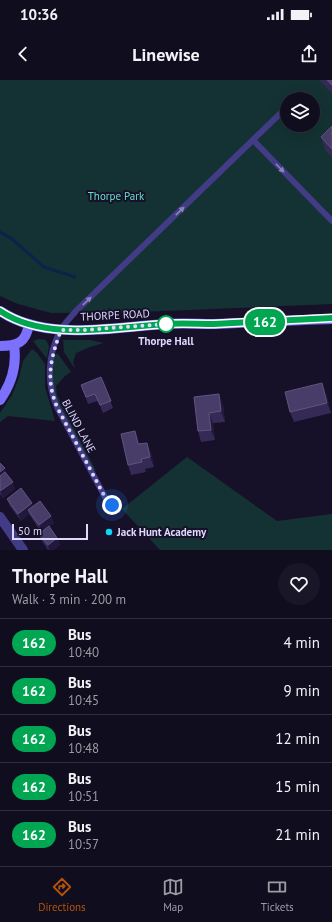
<!DOCTYPE html>
<meta charset="utf-8">
<style>
body{margin:0;font-family:"PT Sans",sans-serif;background:#191628;color:#f1f3f6;height:100vh;display:flex;flex-direction:column;font-size:15px;white-space:nowrap}
*{box-sizing:border-box;margin:0}
p{font-size:13px;color:#9c9ca4}
.icon{flex:none;width:22px;height:22px;fill:none;stroke:currentColor;stroke-width:2;stroke-linecap:round;stroke-linejoin:round}
.map{position:relative;height:470px;overflow:hidden}
.panel{display:flex;flex-direction:column;background:#100d1f;flex:1}
.panel>*{flex:none}
.badge{padding:0 8px;border-radius:13px;font-size:14px;line-height:26px}
.fabs{position:absolute;left:280px;top:12px;display:grid;gap:8px}
.fabs a{display:grid;place-items:center;width:40px;height:40px;border-radius:50%;background:#100d1f;box-shadow:0 4px 16px #0002,0 0 0 1px #302d3d;font-size:20px}
.scale{position:absolute;left:12px;bottom:10px;width:76px;box-sizing:border-box;padding-left:4px;border:2px solid #dfd9fe;border-top:0;font-size:11px;line-height:14px;white-space:nowrap;color:#dfd9fe;-webkit-text-stroke:3px #161129;paint-order:stroke}
.you{position:absolute;width:20px;height:20px;margin:-10px;border:3px solid #fff;border-radius:50%;background:#1a73e8;box-shadow:0 0 0 6px #1a73e833}
.map>.badge{position:absolute;translate:-50% -50%;box-shadow:0 0 0 2px #fff}
.round{display:grid;place-items:center;flex:none;width:42px;height:42px;border-radius:21px;background:#191628}
.head{display:flex;align-items:center;justify-content:space-between;height:68px;padding:0 12px}
h1{font-size:19px;font-weight:700;line-height:30px}
ul{padding:0;list-style:none}
li{display:flex;align-items:center;gap:12px;height:48px;padding:0 12px;border-top:1px solid #302d3d}
li div{flex:1}
li b{display:block;font-size:15px}
li em{font-style:normal}
li .badge{min-width:44px;font-weight:700;text-align:center}
.status{display:flex;justify-content:space-between;align-items:center;height:28px;padding:0 20px;background:#100d1f;direction:ltr}
.status svg{height:11px;fill:currentColor}
header{display:flex;justify-content:space-between;align-items:center;height:52px;padding:0 12px;background:#100d1f;font-size:18px;font-weight:700}
.dock{display:flex;justify-content:space-around;align-items:center;height:56px;border-top:1px solid #302d3d;background:#100d1f;font-size:11px;color:#9c9ca4}
.dock a{display:grid;justify-items:center;gap:2px}
.dock .current{color:#b45309}
.map>svg:first-child{display:block}
.green{fill:#143233;fill-rule:evenodd}
.lines{fill:none;stroke-linecap:round;stroke-linejoin:round}
.stream{stroke:#0d224b;stroke-width:3}
.lane{stroke:#423c87;stroke-width:6}
.street{stroke:#423c87;stroke-width:10}
.secondary{stroke:#7b71fd;stroke-width:10}
.wall{fill:#352a56}
.shaded-wall{fill:#21183c}
.building{fill:#473d68;stroke:#5f557f}
.oneway{fill:#8983bd}
.line-casing{stroke:#fff;stroke-width:9}
.line{stroke:#00a651;stroke-width:6}
.walk{stroke:#dfd9fe;stroke-width:4;stroke-dasharray:0 7.2}
.stop-dot{fill:#fff;stroke:#00a651;stroke-width:2}
.poi-dot{fill:#08d9fb;stroke:#161129;stroke-width:1.5}
.labels{text-anchor:middle;dominant-baseline:central;stroke-width:4;stroke-linejoin:round;paint-order:stroke}
.park-label{font-size:11px;fill:#64dfc6;stroke:#161129}
.street-label{font-size:11px;fill:#dfd9fe;stroke:#161129}
.stop-label{font-size:11px;font-weight:bold;fill:#dfd9fe;stroke:#161129}
.poi-label{font-size:11px;font-weight:bold;fill:#dfd9fe;stroke:#161129;text-anchor:start}
</style>
<div class="status"><b>10:36</b><svg viewBox="0 0 49 12"><path d="M0 12V9h3v3zM5 12V6h3v6zM10 12V3h3v9zM15 12V0h3v12zM26 1h20v11H26zM47 4h2v5h-2z"/></svg></div>
<header><svg class="icon" aria-label="back" viewBox="0 0 24 24"><path d="M15 5l-7 7 7 7"/></svg>Linewise<svg class="icon" aria-label="share" viewBox="0 0 24 24"><path d="M12 15V3M7 8l5-5 5 5M5 13v7h14v-7"/></svg></header>
<div class="map">
<svg width="332" height="470" viewBox="0 0 332 470">
<rect width="100%" height="100%" fill="#161129"/>
<g class="green">
<path d="M0 0H332V224L138 232 51 233 18 224 0 216ZM287 19H313V45H287Z"/>
<polygon points="39,259 46,260 49,266 47,279 33,261"/>
<polygon points="63,260 90,260 104,263 90,267 76,273 73,282 75,289 64,272"/>
<polygon points="32,269 37,273 45,284 45,307 55,341 8,336 0,342 0,333 12,315 19,298 23,281"/>
<polygon points="55,274 58,274 71,292 65,296 56,306 57,315 96,391 93,389 55,317 51,302 52,286"/>
<polygon points="187,377 277,441 332,434 332,470 160,470 122,429"/>
</g>
<g class="lines">
<g class="stream">
<polyline points="0,152 12,159 44,187 75,197"/>
<polyline points="109,229 113,238"/>
</g>
<g class="lane">
<polyline points="253,60 332,141"/>
<path d="M118 430 106 419 57 327C46 302 48 275 60 251 64 244 71 237 76 231L287 27"/>
</g>
<polyline class="street" points="0,437 23,470"/>
<g class="secondary">
<path d="M0 231C46 262 113 247 166 244 182 243 198 244 214 244 253 243 293 240 332 239"/>
<path d="M0 266C17 266 26 263 29 244"/>
<path d="M0 320C12 303 17 285 14 265"/>
</g>
</g>
<g class="wall">
<polygon points="319,0 332,0 332,13"/>
<polygon points="332,46 332,77 326,71 321,57"/>
<polygon points="101,297 113,328 103,333 98,321 88,324 81,305"/>
<polygon points="326,313 331,333 294,342 290,332"/>
<polygon points="194,317 223,325 225,342 213,343 215,360 201,362 198,351"/>
<polygon points="135,351 140,364 147,363 151,373 154,387 145,389 146,392 131,395 128,385"/>
<polygon points="0,383 15,409 3,418 0,414"/>
<polygon points="7,419 34,426 51,436 54,443 49,447 57,458 60,465 53,470 48,470 42,461 39,454 41,452 29,434 21,441 10,426"/>
</g>
<g class="shaded-wall">
<polygon points="322,303 326,313 331,333 327,323"/>
<polygon points="219,314 223,325 225,342 221,331"/>
<polygon points="209,333 213,343 215,360 211,350"/>
<polygon points="135,351 139,361 142,375 138,364"/>
<polygon points="147,363 151,373 154,387 150,377"/>
<polygon points="5,388 7,395 0,402 0,392"/>
<polygon points="13,402 15,409 3,418 0,411"/>
<polygon points="32,423 35,430 28,430 29,434 21,441 18,434"/>
<polygon points="51,436 54,443 42,452 39,445"/>
<polygon points="57,458 60,465 53,470 49,470 48,465"/>
</g>
<g class="building">
<polygon points="327,0 332,0 332,5"/>
<polygon points="332,46 332,69 321,57"/>
<polygon points="101,297 111,321 100,325 95,314 86,317 81,305"/>
<polygon points="322,303 327,323 290,332 285,312"/>
<polygon points="219,314 221,331 209,333 211,350 198,351 194,317"/>
<polygon points="135,351 138,364 147,363 150,377 141,379 142,382 128,385 121,354"/>
<polygon points="0,383 5,388 0,392"/>
<polygon points="5,392 13,402 0,411 0,396"/>
<polygon points="21,408 32,423 18,434 7,419"/>
<polygon points="40,421 51,436 39,445 28,430"/>
<polygon points="49,446 57,458 48,465 39,454"/>
</g>
<defs><path id="oneway-solid" d="M-6-.8H1V-3.2L6.5 0L1 3.2V.8H-6Z"/></defs>
<g class="oneway">
<use href="#oneway-solid" transform="translate(280 88) rotate(46)"/>
<use href="#oneway-solid" transform="translate(180 131) rotate(-44)"/>
<use href="#oneway-solid" transform="translate(87 221) rotate(-44)"/>
</g>
<g class="lines">
<g class="line-casing">
<path id="line" d="M0 231C46 262 113 247 166 244 182 243 198 244 214 244 253 242 293 240 332 238"/>
</g>
<use href="#line" class="line"/>
<path class="walk" d="M112 425 106 419 57 327C45 298 51 278 61 250H84L166 244"/>
</g>
<circle class="stop-dot" cx="166" cy="244" r="8"/>
<circle class="poi-dot" cx="109" cy="452" r="4"/>
<g class="labels">
<g class="park-label">
<text x="116" y="116">Thorpe Park</text>
</g>
<g class="street-label">
<text transform="translate(115 235) rotate(-3)">THORPE ROAD</text>
<text transform="translate(79 346) rotate(62)">BLIND LANE</text>
</g>
<g class="stop-label">
<text x="166" y="261">Thorpe Hall</text>
</g>
<g class="poi-label">
<text x="117" y="452">Jack Hunt Academy</text>
</g>
</g>
</svg>
<div class="fabs">
<a><svg class="icon" aria-label="layers" viewBox="0 0 24 24"><path d="M12 4l9 5-9 5-9-5zM3 14l9 5 9-5"/></svg></a>
</div>
<div class="scale">50 m</div>
<div class="you" style="left:112px;top:425px"></div>
<b class="badge" style="left:265px;top:242px;background:#00a651;color:#fff">162</b>
</div>
<section class="panel">
<div class="head"><div><h1>Thorpe Hall</h1><p>Walk · 3 min · 200 m</p></div><a class="round"><svg class="icon" aria-label="heart" viewBox="0 0 24 24"><path d="M12 20l-8-8c-3-5 5-10 8-4 3-6 11-1 8 4z"/></svg></a></div>
<ul>
<li><span class="badge" style="background:#00a651;color:#fff">162</span><div><b>Bus</b><p>10:40</p></div><em>4 min</em></li>
<li><span class="badge" style="background:#00a651;color:#fff">162</span><div><b>Bus</b><p>10:45</p></div><em>9 min</em></li>
<li><span class="badge" style="background:#00a651;color:#fff">162</span><div><b>Bus</b><p>10:48</p></div><em>12 min</em></li>
<li><span class="badge" style="background:#00a651;color:#fff">162</span><div><b>Bus</b><p>10:51</p></div><em>15 min</em></li>
<li><span class="badge" style="background:#00a651;color:#fff">162</span><div><b>Bus</b><p>10:57</p></div><em>21 min</em></li>
</ul>
</section>
<nav class="dock">
<a class="current"><svg class="icon" aria-label="directions" viewBox="0 0 24 24"><path d="M12 3l9 9-9 9-9-9zM9 14v-3h6M13 9l2 2-2 2"/></svg>Directions</a>
<a><svg class="icon" aria-label="map" viewBox="0 0 24 24"><path d="M3 6l6-2 6 2 6-2v14l-6 2-6-2-6 2zM9 4v14M15 6v14"/></svg>Map</a>
<a><svg class="icon" aria-label="tickets" viewBox="0 0 24 24"><path d="M3 7h18v10H3zM15 7v10"/></svg>Tickets</a>
</nav>
